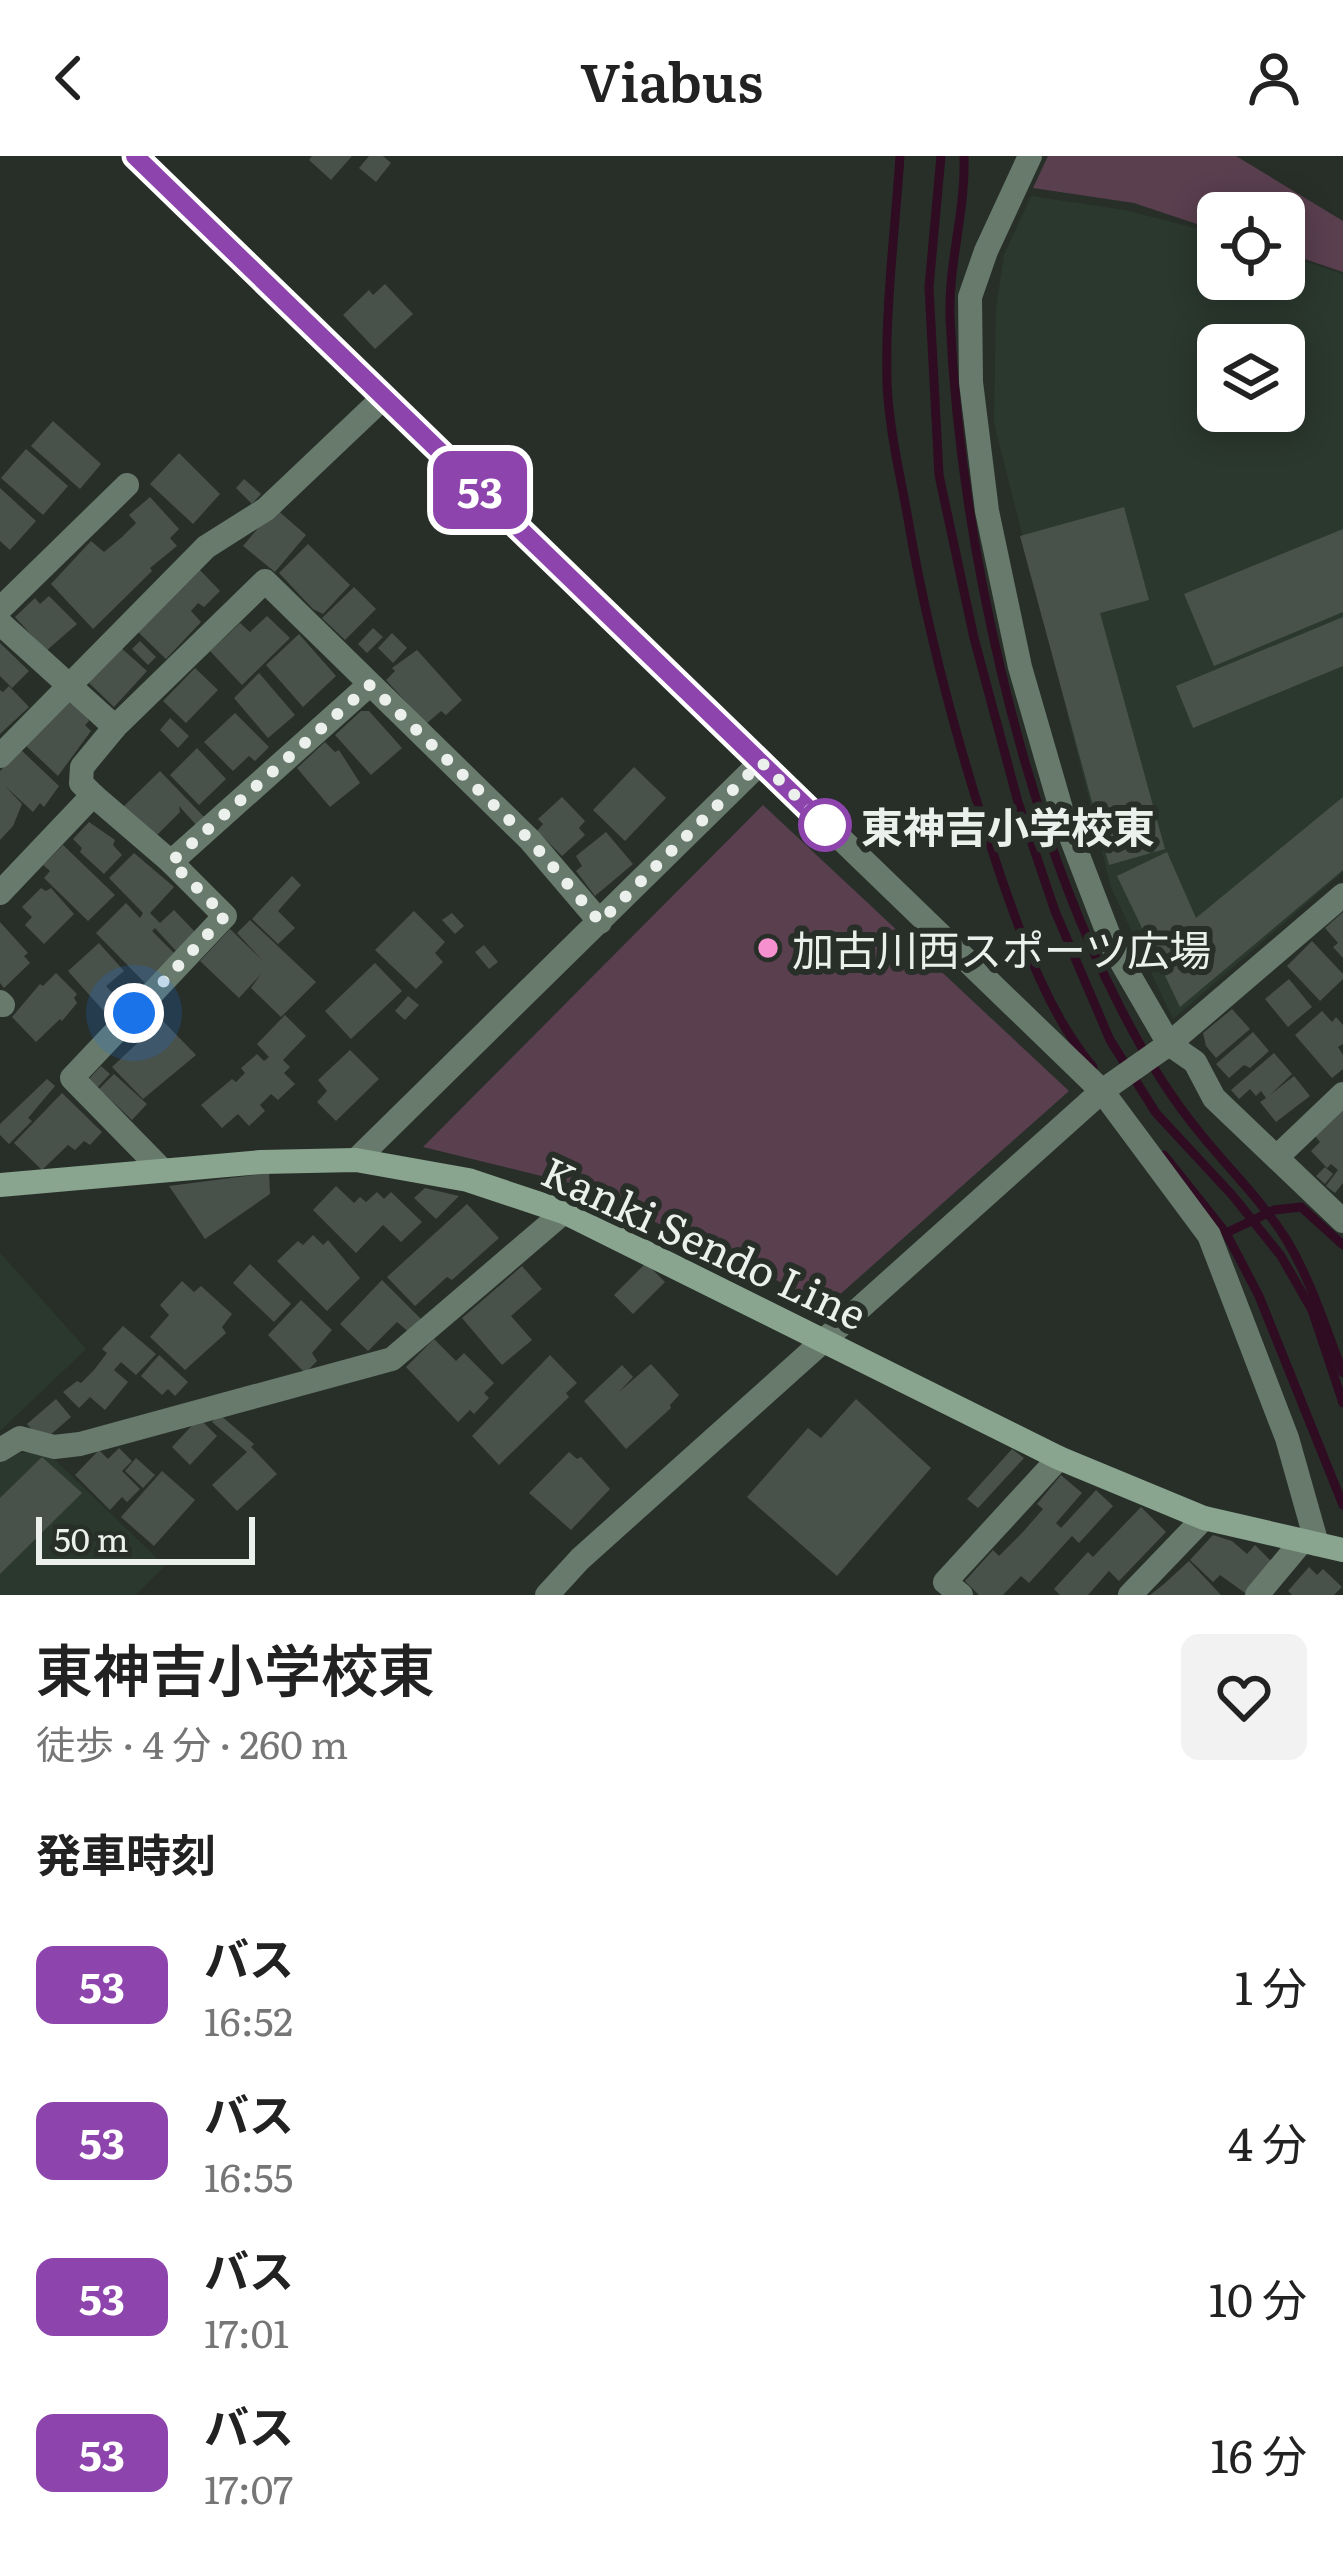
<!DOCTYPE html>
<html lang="ja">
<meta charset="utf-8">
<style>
body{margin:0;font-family:Literata,"Noto Sans JP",serif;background:#f2f2f2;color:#222;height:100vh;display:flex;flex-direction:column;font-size:45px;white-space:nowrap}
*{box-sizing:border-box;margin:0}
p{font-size:39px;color:#767676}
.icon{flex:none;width:66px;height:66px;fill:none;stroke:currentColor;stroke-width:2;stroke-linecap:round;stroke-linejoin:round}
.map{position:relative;height:1439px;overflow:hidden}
.drawer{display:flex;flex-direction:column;background:#fff;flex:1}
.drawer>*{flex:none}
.badge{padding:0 24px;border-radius:18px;font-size:42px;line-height:78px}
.buttons{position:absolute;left:1197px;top:36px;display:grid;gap:24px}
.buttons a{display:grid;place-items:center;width:108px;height:108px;border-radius:18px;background:#fff;box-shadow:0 6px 30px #0003;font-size:60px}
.scale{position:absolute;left:36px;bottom:30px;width:219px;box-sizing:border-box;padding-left:12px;border:6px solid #ebf0ec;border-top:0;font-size:33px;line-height:42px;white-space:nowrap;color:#ebf0ec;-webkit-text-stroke:9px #282f29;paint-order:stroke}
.you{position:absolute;width:60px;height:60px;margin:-30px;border:9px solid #fff;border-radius:50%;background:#1a73e8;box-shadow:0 0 0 18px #1a73e833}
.map>.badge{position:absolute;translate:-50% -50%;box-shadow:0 0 0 6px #fff}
h2{padding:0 36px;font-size:45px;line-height:108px}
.round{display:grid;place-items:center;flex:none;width:126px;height:126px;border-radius:18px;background:#f2f2f2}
.summary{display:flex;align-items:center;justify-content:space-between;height:204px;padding:0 36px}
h1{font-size:57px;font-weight:600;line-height:90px}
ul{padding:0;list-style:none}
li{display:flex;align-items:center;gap:36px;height:156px;padding:0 36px}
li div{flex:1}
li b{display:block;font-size:45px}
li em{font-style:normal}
li .badge{min-width:132px;font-weight:700;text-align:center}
header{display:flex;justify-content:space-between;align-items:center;height:156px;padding:0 36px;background:#fff;font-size:54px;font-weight:600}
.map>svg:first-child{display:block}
.built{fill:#2b382e;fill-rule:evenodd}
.green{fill:#5a3f4f}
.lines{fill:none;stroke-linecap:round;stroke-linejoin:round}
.stream{stroke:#2f0c22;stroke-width:9}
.building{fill:#49514b}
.minor{stroke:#687a6c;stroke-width:24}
.tertiary{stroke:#687a6c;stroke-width:24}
.secondary{stroke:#89a58f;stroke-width:24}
.line-casing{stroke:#fff;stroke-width:27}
.line{stroke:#8e44ad;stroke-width:18}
.walk{stroke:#ebf0ec;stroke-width:12;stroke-dasharray:0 21.6}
.stop-dot{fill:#fff;stroke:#8e44ad;stroke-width:6}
.poi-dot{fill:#f790ce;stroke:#282f29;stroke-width:4.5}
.labels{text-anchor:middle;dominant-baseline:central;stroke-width:12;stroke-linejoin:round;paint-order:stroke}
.stop-label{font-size:42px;font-weight:bold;fill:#ebf0ec;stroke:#282f29;text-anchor:start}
.poi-label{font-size:42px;fill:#ebf0ec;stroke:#282f29;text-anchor:start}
.street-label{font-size:42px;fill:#ebf0ec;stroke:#282f29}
</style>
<header><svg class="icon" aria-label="back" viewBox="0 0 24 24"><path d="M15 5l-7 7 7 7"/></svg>Viabus<svg class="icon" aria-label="person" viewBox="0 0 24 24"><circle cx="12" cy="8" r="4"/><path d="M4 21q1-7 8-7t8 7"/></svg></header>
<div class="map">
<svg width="1343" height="1439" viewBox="0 0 1343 1439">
<rect width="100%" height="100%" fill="#282f29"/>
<g class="built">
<path d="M1031 40 1125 54 1218 78V123H1284V99L1343 118V716L1173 863 1111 731 994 267 996 152 1004 99ZM1218 189H1284V255H1218Z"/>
<polygon points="0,1097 86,1193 0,1275"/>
<polygon points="21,1297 43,1297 53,1302 165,1410 135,1439 0,1439 0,1304"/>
</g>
<g class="green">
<polygon points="1048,0 1236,0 1343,65 1343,116 1284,96 1284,57 1218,57 1218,75 1134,47 1033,32"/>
<polygon points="763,649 1069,935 828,1149 578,1029 423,991"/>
</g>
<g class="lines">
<g class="stream">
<path d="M900 0C895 76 885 151 887 227 889 274 900 317 908 363 929 486 962 605 1002 724 1025 789 1048 857 1093 911"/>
<polyline points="941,0 929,131 939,319 974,482 1018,646 1055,755 1110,884 1156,957 1233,1040 1281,1100 1312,1154 1343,1247"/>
<path d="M964 0C966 55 948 107 950 162 960 379 1019 653 1118 847 1141 893 1167 937 1200 977 1228 1012 1262 1045 1286 1083 1311 1124 1326 1173 1343 1217"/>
<polyline points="1164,999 1226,1077 1259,1140 1343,1349"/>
<polyline points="1226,1077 1274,1054 1301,1051 1343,1089"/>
</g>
</g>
<g class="building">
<polygon points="312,0 352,0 331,24 309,4"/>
<polygon points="369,0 383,0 391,7 376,26 359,12"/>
<polygon points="385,128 413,158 375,193 343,159 369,134 373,139"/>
<polygon points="53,265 101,308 80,333 31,290"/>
<polygon points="26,293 68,330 43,359 1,322"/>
<polygon points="179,297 220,338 193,368 150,328"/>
<polygon points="244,323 261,338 252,348 236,332"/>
<polygon points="0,332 36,365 10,394 0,385"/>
<polygon points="150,341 179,373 170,382 177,390 150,412 152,415 93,473 51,428 91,385 104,396 122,381 136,367 129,359"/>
<polygon points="1124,351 1149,444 1100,457 1165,693 1109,709 1020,380"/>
<polygon points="275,352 306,379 275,416 243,390"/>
<polygon points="1343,373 1343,456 1214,510 1184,438"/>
<polygon points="308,388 350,429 323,458 313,453 279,417"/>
<polygon points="199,413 220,435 204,451 198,447 191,455 201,466 166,503 137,475"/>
<polygon points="354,431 376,453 345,484 322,462"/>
<polygon points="49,440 77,468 46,495 15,461 35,442 40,448"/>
<polygon points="267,460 290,482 242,529 210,495 240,467 250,476"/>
<polygon points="1343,461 1343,510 1193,572 1176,530"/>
<polygon points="373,472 383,481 367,497 358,488"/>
<polygon points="392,477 407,492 393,507 378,492"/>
<polygon points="299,478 336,520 303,551 266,509"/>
<polygon points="140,485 156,501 148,509 132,493"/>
<polygon points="0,487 29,515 12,532 0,520"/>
<polygon points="119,490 147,515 114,551 87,525"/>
<polygon points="417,494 462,544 446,559 441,555 426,568 386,524 395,515 392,512"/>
<polygon points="195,512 218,534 186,567 163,545"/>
<polygon points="259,517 295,559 268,582 234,542"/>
<polygon points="9,530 29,551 0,578 0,534 3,536"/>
<polygon points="69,543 86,559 89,565 85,569 91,575 58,620 25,589"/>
<polygon points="361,555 369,555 402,592 371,619 335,579"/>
<polygon points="235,557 269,591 255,605 249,600 233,615 204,586"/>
<polygon points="170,562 189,580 178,592 160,574"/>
<polygon points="325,586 335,596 339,594 360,627 330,651 297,612"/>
<polygon points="197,592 226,623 199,649 170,619"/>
<polygon points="20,593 59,630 44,651 40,647 33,656 5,630 22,648 13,670 0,684 0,615"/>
<polygon points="634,611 666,642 625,685 593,654"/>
<polygon points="160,615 206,663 198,671 179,650 180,656 155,681 123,651"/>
<polygon points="562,641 585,665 579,672 585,679 562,700 537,675 543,668 538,663"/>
<polygon points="1343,641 1343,714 1180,851 1117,720 1167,696 1196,762"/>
<polygon points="89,666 115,684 113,689 122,699 104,718 80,696 82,692 73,683"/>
<polygon points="606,676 633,708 595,740 576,715 582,710 576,700"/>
<polygon points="63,689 115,739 88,765 44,722 50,715 43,709"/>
<polygon points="134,697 174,731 150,757 160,767 174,754 196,777 176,795 155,772 152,775 174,797 145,827 96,777 126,747 140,762 143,757 109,722"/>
<polygon points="292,720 301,729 278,755 295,772 278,788 252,763"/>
<polygon points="41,732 46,735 51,732 74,758 44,788 25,769 32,761 22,751"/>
<polygon points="414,755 445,786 435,797 443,806 416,833 375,794"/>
<polygon points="1343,756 1343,802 1333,791 1338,787 1325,772"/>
<polygon points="452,757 464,770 455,778 442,764"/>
<polygon points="250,764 316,826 281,861 251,832 261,818 239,842 200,805 230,773 262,804 237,777"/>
<polygon points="0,766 28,797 24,800 30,807 4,832 0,827"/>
<polygon points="1312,785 1343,818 1343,823 1320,845 1287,810"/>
<polygon points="99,787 124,815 106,830 123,849 109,861 68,815"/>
<polygon points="484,789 498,806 489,813 475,796"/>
<polygon points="375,807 402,835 351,883 325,855"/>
<polygon points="56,817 77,838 74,842 77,847 62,865 60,863 36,886 12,861 40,828 43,830"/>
<polygon points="1289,823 1312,851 1288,871 1265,843"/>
<polygon points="408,840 419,849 405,864 395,855"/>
<polygon points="1232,853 1250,873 1216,902 1206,890 1203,877"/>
<polygon points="1322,855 1332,866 1336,861 1343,869 1343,888 1338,891 1343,899 1343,913 1332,922 1295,879"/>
<polygon points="285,859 306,880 283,904 290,911 284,917 295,928 278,944 271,938 260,949 265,955 249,970 238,958 222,972 201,949 232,923 236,926 245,917 241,912 257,898 264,905 269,901 257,888"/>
<polygon points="162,864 196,899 143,943 112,911"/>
<polygon points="1253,876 1269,895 1250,912 1244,909 1229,922 1216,908"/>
<polygon points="350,894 379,923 336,965 317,946 327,935 318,924"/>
<polygon points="1274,897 1292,918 1270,939 1294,920 1310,940 1276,966 1260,946 1266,942 1261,935 1256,940 1250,933 1239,943 1231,934"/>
<polygon points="101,910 110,918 97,932 88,924"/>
<polygon points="114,918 147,948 132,964 99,933"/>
<polygon points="47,923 55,930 28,962 32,965 9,988 0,979 0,968"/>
<polygon points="62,937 102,976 90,989 84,985 75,994 68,989 42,1014 14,987"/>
<polygon points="1343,952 1343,1027 1335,1037 1326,1030 1338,1014 1331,1008 1327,1012 1311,995 1320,986 1314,979"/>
<polygon points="1325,1011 1333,1018 1325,1028 1316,1020"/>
<polygon points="269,1017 270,1038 205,1083 169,1030"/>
<polygon points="336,1030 354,1047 360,1041 366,1046 377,1036 384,1043 391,1036 422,1066 401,1086 383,1069 356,1097 313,1054"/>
<polygon points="425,1032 459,1040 436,1063 414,1042"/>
<polygon points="467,1048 499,1082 452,1124 447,1121 415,1150 387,1121"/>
<polygon points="313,1079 323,1089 328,1084 360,1122 327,1155 277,1105 298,1085 303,1089"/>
<polygon points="646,1107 665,1126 633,1158 614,1139"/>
<polygon points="250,1108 291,1148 274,1166 233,1127"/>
<polygon points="522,1110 542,1133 511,1160 532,1184 502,1209 462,1162"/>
<polygon points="382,1124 422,1164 410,1177 397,1166 368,1195 340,1168"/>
<polygon points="182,1125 194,1136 201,1130 232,1158 222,1171 226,1177 185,1214 150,1181 169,1159 160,1149"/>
<polygon points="301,1144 332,1174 312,1197 317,1205 305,1217 268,1179"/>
<polygon points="123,1170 156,1198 136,1219 121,1206 114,1214 128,1226 105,1254 90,1241 79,1252 63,1236 77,1225 81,1227 94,1214 107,1197 102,1193"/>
<polygon points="434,1183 456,1205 464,1197 494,1227 484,1237 489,1242 474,1258 470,1254 458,1266 406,1211"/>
<polygon points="159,1199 188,1226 175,1240 168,1233 162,1239 141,1220"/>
<polygon points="550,1199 577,1227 566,1237 569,1241 499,1309 472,1280"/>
<polygon points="651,1208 679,1239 670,1249 671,1252 626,1293 584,1245 622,1209 633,1221 619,1236"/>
<polygon points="56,1243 71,1261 42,1286 27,1268"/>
<polygon points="856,1243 931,1312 837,1420 747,1341 808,1272 821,1282"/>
<polygon points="219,1258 254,1288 251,1291 277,1318 237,1355 212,1329 247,1296 212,1266"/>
<polygon points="199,1262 217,1280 190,1309 172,1291"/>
<polygon points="119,1292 132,1305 122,1315 140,1333 127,1346 122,1341 110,1354 75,1319 99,1294 108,1303"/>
<polygon points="1012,1293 1024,1302 978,1352 967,1343"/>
<polygon points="569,1296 577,1303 581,1301 610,1333 571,1374 529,1337"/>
<polygon points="42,1301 82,1337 0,1418 0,1342"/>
<polygon points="136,1302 155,1319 143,1332 125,1315"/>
<polygon points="162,1315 195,1344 154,1390 121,1361"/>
<polygon points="1061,1319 1082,1337 1056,1367 1061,1372 1096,1334 1113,1350 1079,1387 1072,1380 1029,1427 1021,1420 1003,1439 979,1439 965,1425 993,1394 999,1400 1022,1377 1043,1353 1037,1348"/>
<polygon points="1141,1351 1166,1376 1119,1425 1109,1415 1088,1439 1060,1439 1054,1433 1088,1396 1093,1401"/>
<polygon points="1213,1379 1232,1385 1247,1398 1255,1389 1273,1407 1245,1437 1220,1419 1213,1426 1190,1404"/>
<polygon points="1189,1405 1221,1439 1150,1439 1164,1428"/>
<polygon points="1309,1411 1317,1419 1323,1413 1342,1431 1334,1439 1292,1439 1288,1435"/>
</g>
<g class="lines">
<g class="minor">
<polyline points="1030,0 986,95 970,141 971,226 987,355 1020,511 1064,663 1114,793 1169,888 1195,906 1214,942 1343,1065"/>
<polyline points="0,453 127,329"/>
<polyline points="0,467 115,571"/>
<polyline points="0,600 206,391 266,353 384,241"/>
<polyline points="93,639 81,627 82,611 115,571 265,425 530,684 600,766"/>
<polyline points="171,706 369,529"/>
<polyline points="0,737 93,639 171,706 225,760 72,922 161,1013"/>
<polyline points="0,846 3,849"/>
<polyline points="1277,1001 1343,938"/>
<polyline points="356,1004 761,606"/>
<polyline points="0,1294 20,1282 54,1291 80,1288 392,1203 564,1056"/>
<polyline points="547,1439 580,1403 1102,935 1169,888 1343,739"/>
<polyline points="961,1439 945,1426 1059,1302"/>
<polyline points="1130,1439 1204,1362"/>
<polyline points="1257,1439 1303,1384"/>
</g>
<polyline class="tertiary" points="134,0 1102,935 1209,1079 1287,1282 1317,1388"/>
<polyline class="secondary" points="0,1029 261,1006 356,1004 468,1024 564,1056 1059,1302 1204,1362 1343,1394"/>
</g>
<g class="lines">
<g class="line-casing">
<polyline id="line" points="135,0 825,669"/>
</g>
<use href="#line" class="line"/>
<polyline class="walk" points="134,857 225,760 171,706 370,529 530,684 600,766 761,606 825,669"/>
</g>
<circle class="stop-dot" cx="825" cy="669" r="24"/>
<circle class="poi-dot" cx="768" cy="792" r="12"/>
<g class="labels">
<g class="stop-label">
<text x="861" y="669">東神吉小学校東</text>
</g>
<g class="poi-label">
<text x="792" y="792">加古川西スポーツ広場</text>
</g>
<g class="street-label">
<text transform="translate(705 1085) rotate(25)">Kanki Sendo Line</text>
</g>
</g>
</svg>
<div class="buttons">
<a><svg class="icon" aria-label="locate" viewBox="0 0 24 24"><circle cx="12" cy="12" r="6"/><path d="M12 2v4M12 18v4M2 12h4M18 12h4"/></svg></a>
<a><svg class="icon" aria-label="layers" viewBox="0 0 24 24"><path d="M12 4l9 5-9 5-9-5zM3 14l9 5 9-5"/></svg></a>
</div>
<div class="scale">50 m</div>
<div class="you" style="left:134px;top:857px"></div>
<b class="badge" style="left:480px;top:334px;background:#8e44ad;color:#fff">53</b>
</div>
<section class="drawer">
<div class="summary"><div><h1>東神吉小学校東</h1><p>徒歩 · 4 分 · 260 m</p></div><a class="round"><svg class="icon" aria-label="heart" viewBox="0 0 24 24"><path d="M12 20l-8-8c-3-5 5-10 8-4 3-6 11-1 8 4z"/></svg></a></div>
<h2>発車時刻</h2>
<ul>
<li><span class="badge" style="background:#8e44ad;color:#fff">53</span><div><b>バス</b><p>16:52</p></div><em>1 分</em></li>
<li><span class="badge" style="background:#8e44ad;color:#fff">53</span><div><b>バス</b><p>16:55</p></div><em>4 分</em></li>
<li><span class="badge" style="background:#8e44ad;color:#fff">53</span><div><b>バス</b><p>17:01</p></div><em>10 分</em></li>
<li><span class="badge" style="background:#8e44ad;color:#fff">53</span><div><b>バス</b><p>17:07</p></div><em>16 分</em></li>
</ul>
</section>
